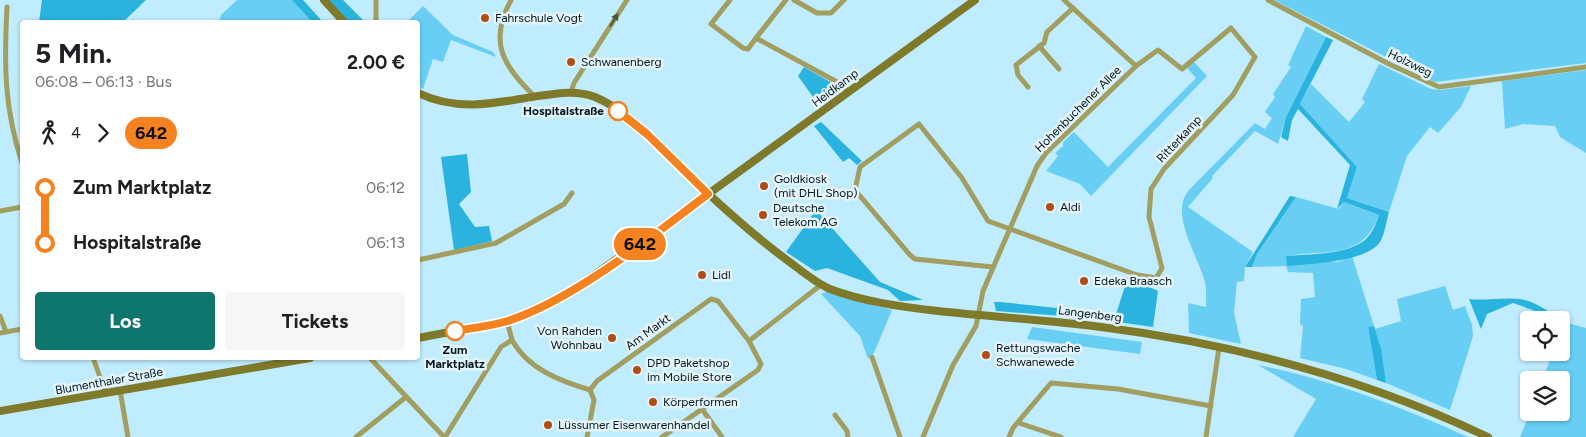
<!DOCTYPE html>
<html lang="de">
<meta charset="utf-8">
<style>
body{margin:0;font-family:Figtree,sans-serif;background:#f6f6f6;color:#202124;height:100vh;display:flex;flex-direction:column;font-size:19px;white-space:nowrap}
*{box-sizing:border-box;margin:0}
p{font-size:16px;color:#757577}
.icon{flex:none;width:28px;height:28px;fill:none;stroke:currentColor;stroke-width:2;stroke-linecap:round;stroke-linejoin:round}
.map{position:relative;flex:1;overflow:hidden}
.drawer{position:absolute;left:20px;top:20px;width:400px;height:340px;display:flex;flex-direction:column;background:#fff;border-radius:5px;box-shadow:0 1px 4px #0004}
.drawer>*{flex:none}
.badge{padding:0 10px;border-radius:16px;font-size:18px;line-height:32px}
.fabs{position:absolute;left:1520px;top:311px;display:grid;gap:10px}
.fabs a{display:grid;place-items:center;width:50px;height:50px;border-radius:5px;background:#fff;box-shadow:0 1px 4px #0004;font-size:25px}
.map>.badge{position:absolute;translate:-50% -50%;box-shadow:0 0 0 2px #fff}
.legs{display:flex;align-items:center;gap:8px;height:55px;padding:0 15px;font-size:16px}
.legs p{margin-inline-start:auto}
.headline{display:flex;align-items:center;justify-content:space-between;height:85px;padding:0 15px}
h1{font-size:28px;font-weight:700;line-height:38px}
.cta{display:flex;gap:10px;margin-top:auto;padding:10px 15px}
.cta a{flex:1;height:58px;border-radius:5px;background:#0f766e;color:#fff;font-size:20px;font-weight:700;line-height:58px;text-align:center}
.cta a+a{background:#f6f6f6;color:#202124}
ul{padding:0 15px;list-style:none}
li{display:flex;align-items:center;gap:18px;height:55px;font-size:19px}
li i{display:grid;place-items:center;width:8px;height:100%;margin:0 6px;background:currentColor}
li i::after{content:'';width:12px;height:12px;margin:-6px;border:4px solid;border-radius:50%;background:#fff}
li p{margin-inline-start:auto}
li:first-child i{background:linear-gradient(#0000 50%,currentColor 0)}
li:last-child i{background:linear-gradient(currentColor 50%,#0000 0)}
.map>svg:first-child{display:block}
.green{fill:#69cef4}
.forest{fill:#2bb3df}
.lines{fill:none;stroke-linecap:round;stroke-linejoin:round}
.street{stroke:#a19e5f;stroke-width:5}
.secondary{stroke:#7f7a2a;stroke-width:8}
.oneway{fill:#49543d}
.line-1-casing{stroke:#fff;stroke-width:11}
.line-1{stroke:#f58220;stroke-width:8}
.poi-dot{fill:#b04d13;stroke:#e5f4fa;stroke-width:2}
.stop-1-dot{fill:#fff;stroke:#f58220;stroke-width:2.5}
.labels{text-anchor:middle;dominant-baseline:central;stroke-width:5;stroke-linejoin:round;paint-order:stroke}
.poi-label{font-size:12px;fill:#011821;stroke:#e5f4fa;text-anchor:start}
.street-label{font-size:12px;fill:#011821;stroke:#e5f4fa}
.stop-label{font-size:12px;font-weight:bold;fill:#011821;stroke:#e5f4fa;text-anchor:end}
</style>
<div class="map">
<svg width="1586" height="437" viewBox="0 0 1586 437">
<rect width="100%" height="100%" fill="#bfecff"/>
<g class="green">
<polygon points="237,0 292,0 312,22 219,22 221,15"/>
<polygon points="1274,0 1586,0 1586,63 1435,82"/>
<polygon points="423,6 453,35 493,52 496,57 451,40 443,62 433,59 423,89 418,86 418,22 407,22"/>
<path d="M1306 26 1326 37 1286 117 1278 144 1255 131 1212 176 1213 178 1188 207 1253 252 1245 267 1244 281 1237 282 1234 313 1241 344 1189 333 1188 303 1206 307C1206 298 1207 287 1204 279 1197 254 1169 213 1189 190L1255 123 1265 129 1272 118 1265 112 1275 97 1273 94 1291 67 1288 65Z"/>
<polygon points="1194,62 1207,76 1091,196 1080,184 1046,171 1058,156 1055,153 1063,146 1063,142 1074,132 1108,167 1196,78 1187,68"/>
<polygon points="1379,64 1431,89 1440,90 1471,86 1461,107 1438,133 1430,127 1407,156 1389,212 1347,198 1357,167 1300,104 1311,84 1349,122 1365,102 1362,99"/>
<polygon points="1586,70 1586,153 1560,137 1555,126 1523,124 1505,129 1502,81"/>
<path d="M1296 197 1339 209 1344 202 1379 215C1362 261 1326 249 1286 256L1338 262 1352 256 1374 326 1368 327 1377 380 1346 369 1300 358 1303 326 1300 324 1301 299 1315 297 1313 273 1288 272 1286 266 1252 267 1257 254Z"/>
<polygon points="1445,286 1453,310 1465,306 1472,325 1473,336 1450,410 1386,383 1375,329 1401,321 1397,299"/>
<polygon points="829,291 839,296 892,310 874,353 868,359 860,336 821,294"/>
<polygon points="1564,322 1586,328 1586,437 1520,437 1530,413 1561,412 1561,380 1542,380 1553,353 1561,352 1561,330"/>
<polygon points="1032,327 1142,342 1140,354 1027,339"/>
<path d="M1258 365C1326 378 1405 408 1468 437H1293L1316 399Z"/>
</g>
<g class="forest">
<polygon points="42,0 146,0 123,22 39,22"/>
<polygon points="292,0 303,0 323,22 312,22"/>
<polygon points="328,0 343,0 365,22 348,22"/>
<path d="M1326 37 1333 40 1300 104 1357 167 1347 198 1389 212C1386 222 1385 234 1380 242 1367 262 1309 264 1287 266L1286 256C1308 254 1349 255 1366 239 1373 232 1376 224 1379 215L1344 202 1337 209 1350 165 1298 109 1292 120 1288 141 1281 137 1286 117Z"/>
<polygon points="804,67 832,83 838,90 818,104 798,76"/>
<polygon points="821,122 862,161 857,165 849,158 843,162 814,126"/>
<polygon points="467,154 471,192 459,204 475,227 489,226 492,241 454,250 441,157"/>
<polygon points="1290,196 1296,197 1257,254 1252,267 1245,267"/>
<polygon points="816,210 880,282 923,300 900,301 888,290 827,268 815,271 786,252"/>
<polygon points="1128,277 1158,291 1153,327 1090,318 996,311 994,302 1000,302 1116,314"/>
<path d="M1469 299C1486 301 1503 297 1519 299 1534 300 1549 312 1561 320L1513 303 1487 314 1481 329Z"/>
<polygon points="1374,326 1381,349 1386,383 1377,380 1368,327"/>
</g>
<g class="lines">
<g class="street">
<path d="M511 0C488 43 503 65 535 97"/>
<polyline points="730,0 711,24 743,48 748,49 756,38 841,84 848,92"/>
<polyline points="794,0 817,13 831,13 844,0"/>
<polyline points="1268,0 1389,64 1439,87 1586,67"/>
<path d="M7 7C4 65 4 107 22 163"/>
<polyline points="376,22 376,0"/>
<polyline points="756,38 786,0"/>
<polyline points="1039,46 1059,69"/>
<polyline points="1028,87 1018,75 1016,65 1044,43 1047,32 1073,8"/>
<polyline points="571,92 574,83 627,0"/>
<polyline points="0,211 22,207"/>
<polyline points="418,260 496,243 564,204 572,193"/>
<polyline points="993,267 915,259 910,255 855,190 860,167 919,124 962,178 988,221 1137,275 1156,278 1162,268 1149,217 1151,189 1164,169 1233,95 1255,57 1231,28 1182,69 1158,50 1136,66"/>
<polyline points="0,316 6,332"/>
<polyline points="0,333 22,329"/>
<path d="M512 340C528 369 560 381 590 390"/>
<polyline points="872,357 900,437"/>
<polyline points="93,358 106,393"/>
<polyline points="370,358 444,437"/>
<polyline points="120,390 128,437"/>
<polyline points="702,409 722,437"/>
<polyline points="835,415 847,431 848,437"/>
<polyline points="1019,423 1061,437"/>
<polyline points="356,437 406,397"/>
<polyline points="445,437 501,347 512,340 507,321"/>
<polyline points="587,437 594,400 590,390 597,381 711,299 718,301 749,341 822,284"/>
<polyline points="662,437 758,370 761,364 749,341"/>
<polyline points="923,437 953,365 976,326 983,291 1037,166 1046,153 1136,66 1064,0"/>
<polyline points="1009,437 1013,428 1051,383 1118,389 1211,406"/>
<polyline points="1206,437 1219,347"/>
</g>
<g class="secondary">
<polyline points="324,0 344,22"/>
<path d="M418 93C455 111 492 104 532 97 554 94 574 89 595 97 624 109 646 133 668 155 707 193 747 231 791 263 803 272 816 283 830 289 864 302 903 307 938 311 993 317 1047 320 1101 327 1235 344 1366 379 1488 437"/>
<polyline points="418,338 507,321 542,307 574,289 667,224 975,0"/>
<polyline points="0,411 310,358"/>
</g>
</g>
<defs><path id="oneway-solid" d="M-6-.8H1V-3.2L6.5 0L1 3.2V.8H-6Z" transform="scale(1.25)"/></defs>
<use class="oneway" href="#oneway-solid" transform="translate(614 20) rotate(-58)"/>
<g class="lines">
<g class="line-1-casing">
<path id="line-1" d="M455 331C472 328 491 326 508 321 575 299 651 237 708 194L647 134 618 111"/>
</g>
<use href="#line-1" class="line-1"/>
</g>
<g class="poi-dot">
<circle cx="485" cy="18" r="5"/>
<circle cx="571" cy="62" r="5"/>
<circle cx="764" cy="186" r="5"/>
<circle cx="1050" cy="207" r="5"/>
<circle cx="763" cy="215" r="5"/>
<circle cx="702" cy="275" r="5"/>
<circle cx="1084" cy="281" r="5"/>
<circle cx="612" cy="338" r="5"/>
<circle cx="986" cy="355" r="5"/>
<circle cx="637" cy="370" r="5"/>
<circle cx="653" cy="402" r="5"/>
<circle cx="548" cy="425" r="5"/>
</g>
<g class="stop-1-dot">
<circle cx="618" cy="111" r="9"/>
<circle cx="455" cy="331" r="9"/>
</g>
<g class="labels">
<g class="poi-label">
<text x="495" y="18">Fahrschule Vogt</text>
<text x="581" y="62">Schwanenberg</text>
<text x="774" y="179">Goldkiosk<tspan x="774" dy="14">(mit DHL Shop)</tspan></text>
<text x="1060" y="207">Aldi</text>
<text x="773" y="208">Deutsche<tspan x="773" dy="14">Telekom AG</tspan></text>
<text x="712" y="275">Lidl</text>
<text x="1094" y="281">Edeka Braasch</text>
<text x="602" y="331" text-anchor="end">Von Rahden<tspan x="602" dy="14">Wohnbau</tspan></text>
<text x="996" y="348">Rettungswache<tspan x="996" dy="14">Schwanewede</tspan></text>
<text x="647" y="363">DPD Paketshop<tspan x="647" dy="14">im Mobile Store</tspan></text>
<text x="663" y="402">Körperformen</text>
<text x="558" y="425">Lüssumer Eisenwarenhandel</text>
</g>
<g class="street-label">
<text transform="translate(1410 63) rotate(26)">Holzweg</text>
<text transform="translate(835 88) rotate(-37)">Heidkamp</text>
<text transform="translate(1078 109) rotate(-45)">Hohenbuchener Allee</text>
<text transform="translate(1179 139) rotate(-47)">Ritterkamp</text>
<text transform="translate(1090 314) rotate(7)">Langenberg</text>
<text transform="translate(648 332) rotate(-36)">Am Markt</text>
<text transform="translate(109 381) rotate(-10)">Blumenthaler Straße</text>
</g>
<g class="stop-label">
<text x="604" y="111">Hospitalstraße</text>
<text x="455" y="350" text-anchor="middle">Zum<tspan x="455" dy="14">Marktplatz</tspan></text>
</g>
</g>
</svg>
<div class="fabs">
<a><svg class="icon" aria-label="locate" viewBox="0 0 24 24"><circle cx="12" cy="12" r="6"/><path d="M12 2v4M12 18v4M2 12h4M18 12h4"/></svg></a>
<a><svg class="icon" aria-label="layers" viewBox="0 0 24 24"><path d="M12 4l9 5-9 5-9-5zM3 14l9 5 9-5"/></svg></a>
</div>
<b class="badge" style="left:640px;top:244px;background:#f58220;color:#111">642</b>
<section class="drawer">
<div class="headline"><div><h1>5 Min.</h1><p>06:08 – 06:13 · Bus</p></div><b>2.00 €</b></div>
<div class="legs"><svg class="icon" aria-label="walk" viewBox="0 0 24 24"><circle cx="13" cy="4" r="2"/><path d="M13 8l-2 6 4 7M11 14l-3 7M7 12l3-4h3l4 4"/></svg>4<svg class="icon" aria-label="forward" viewBox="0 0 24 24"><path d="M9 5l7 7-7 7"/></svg><b class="badge" style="background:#f58220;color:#111">642</b></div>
<ul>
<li><i style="color:#f58220"></i><b>Zum Marktplatz</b><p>06:12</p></li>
<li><i style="color:#f58220"></i><b>Hospitalstraße</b><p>06:13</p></li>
</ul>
<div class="cta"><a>Los</a><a>Tickets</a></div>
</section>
</div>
